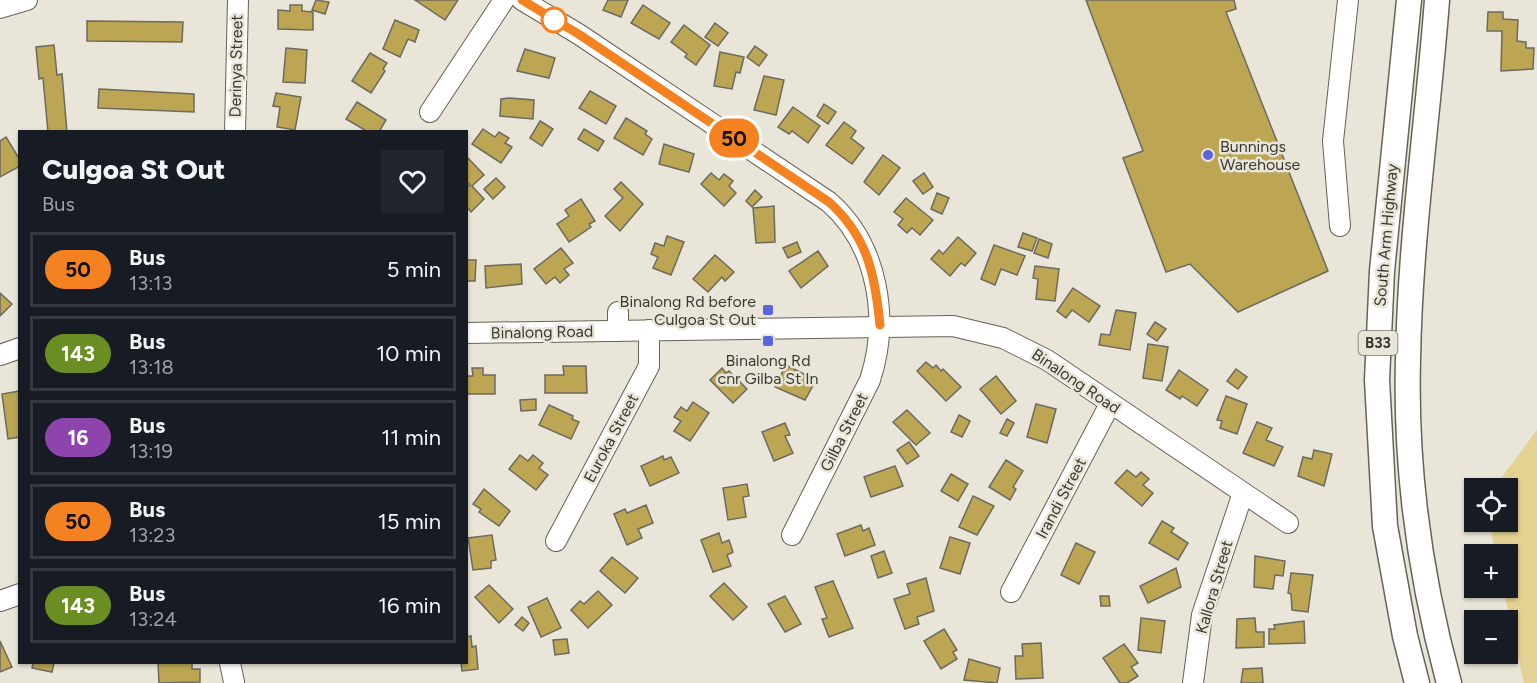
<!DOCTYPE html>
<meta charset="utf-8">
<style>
body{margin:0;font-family:Figtree,sans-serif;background:#20242c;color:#f1f3f6;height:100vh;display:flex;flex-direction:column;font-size:22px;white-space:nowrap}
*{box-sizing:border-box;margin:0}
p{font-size:20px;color:#9ea1a6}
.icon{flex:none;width:33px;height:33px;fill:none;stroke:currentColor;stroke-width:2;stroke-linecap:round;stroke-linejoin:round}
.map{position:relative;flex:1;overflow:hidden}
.side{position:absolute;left:18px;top:130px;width:450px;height:534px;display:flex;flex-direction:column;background:#171b24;border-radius:0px;box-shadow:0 2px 4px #0004}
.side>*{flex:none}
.badge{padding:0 12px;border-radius:20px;font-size:21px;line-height:39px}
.buttons{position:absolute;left:1464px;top:478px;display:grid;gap:12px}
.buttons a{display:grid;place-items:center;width:54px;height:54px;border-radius:0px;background:#171b24;box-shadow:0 2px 4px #0004;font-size:30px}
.map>.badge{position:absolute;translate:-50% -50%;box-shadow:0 0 0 3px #fff}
.round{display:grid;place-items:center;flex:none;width:63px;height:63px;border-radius:0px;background:#20242c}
.overview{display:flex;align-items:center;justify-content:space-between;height:102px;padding:0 24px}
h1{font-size:28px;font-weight:800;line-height:45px}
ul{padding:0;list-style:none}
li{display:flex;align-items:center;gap:18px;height:75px;margin:0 12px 9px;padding:0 12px;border:3px solid #363941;border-radius:0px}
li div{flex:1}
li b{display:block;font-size:22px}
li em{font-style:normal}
li .badge{min-width:66px;font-weight:700;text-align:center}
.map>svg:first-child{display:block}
.green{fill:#e4d293}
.building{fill:#bca654;stroke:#6d6a5e;stroke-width:1.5}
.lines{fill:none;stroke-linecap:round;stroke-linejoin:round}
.minor-casing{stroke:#666257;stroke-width:22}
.major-casing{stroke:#666257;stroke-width:27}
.minor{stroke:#fff;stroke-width:20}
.major{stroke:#fff;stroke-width:24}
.line-casing{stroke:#fff;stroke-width:14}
.line{stroke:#f58220;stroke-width:9}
.stop-dot{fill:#fff;stroke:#f58220;stroke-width:3}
.poi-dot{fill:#5966dd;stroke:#e9e5d8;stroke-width:2}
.labels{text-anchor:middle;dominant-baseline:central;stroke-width:5;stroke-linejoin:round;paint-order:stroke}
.shield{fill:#e9e5d8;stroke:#6f6d66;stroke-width:1.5}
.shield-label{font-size:15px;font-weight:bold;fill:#3b3a35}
.street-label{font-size:16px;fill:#3b3a35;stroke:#e9e5d8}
.poi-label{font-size:16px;fill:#3b3a35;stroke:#e9e5d8;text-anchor:start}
</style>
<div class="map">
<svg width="1537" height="683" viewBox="0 0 1537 683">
<rect width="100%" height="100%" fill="#e9e5d8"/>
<polygon class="green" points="1537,430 1537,683 1524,683 1503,588 1508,588 1508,555 1496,555 1489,522 1508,522 1508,489 1493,489"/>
<g class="building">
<polygon points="316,0 329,2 325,14 312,10"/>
<polygon points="415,0 458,0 445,20"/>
<polygon points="608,0 628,0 621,17 603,10"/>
<polygon points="1086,0 1234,0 1236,9 1226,12 1328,271 1238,312 1190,264 1166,272 1123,158 1143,151"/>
<polygon points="290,5 302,5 302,11 313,12 313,30 278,29 278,10 290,11"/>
<polygon points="643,5 670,23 659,39 631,23"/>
<polygon points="1488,12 1503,12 1503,19 1518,20 1517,41 1526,42 1526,48 1534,48 1533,69 1501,71 1502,31 1487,31"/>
<polygon points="395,20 419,30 415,42 408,39 400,57 383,49"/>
<polygon points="87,21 183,22 182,42 87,41"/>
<polygon points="715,23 728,33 718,46 705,37"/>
<polygon points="684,25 710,45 696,65 685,57 687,54 671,42"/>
<polygon points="54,45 57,75 62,74 67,132 48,132 43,78 39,79 36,47"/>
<polygon points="755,46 767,55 759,66 747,57"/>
<polygon points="286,48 307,50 305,83 283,82"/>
<polygon points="525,49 555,58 549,78 517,71"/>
<polygon points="720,52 744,57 740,73 736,72 732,89 714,86"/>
<polygon points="370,53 387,63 383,69 385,71 371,93 352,81"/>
<polygon points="764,76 784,80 776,115 754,110"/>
<polygon points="99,89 194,94 194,112 98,108"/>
<polygon points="590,91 616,106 606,124 579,108"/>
<polygon points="276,93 301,97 295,130 277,127 280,107 273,106"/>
<polygon points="509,98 534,100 533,119 500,116 501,99"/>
<polygon points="357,102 386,120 379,132 368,132 346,119"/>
<polygon points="824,104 836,112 828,124 817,116"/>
<polygon points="793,107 820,126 808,143 792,131 789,134 778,127"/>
<polygon points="626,118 647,131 645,134 652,139 643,155 614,138"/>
<polygon points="540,121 553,129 542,146 530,138"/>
<polygon points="844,122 856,131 851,138 864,148 852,164 826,145"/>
<polygon points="483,129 495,137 499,132 509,138 505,143 512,147 501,163 472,144"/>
<polygon points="584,129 604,141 598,151 578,139"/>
<polygon points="6,137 20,160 20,166 0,177 0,141"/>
<polygon points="664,144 694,154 689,172 659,164"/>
<polygon points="883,155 900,168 879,195 864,182"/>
<polygon points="466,156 484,175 472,186 484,199 471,212 466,206 466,188 470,185 466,181"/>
<polygon points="711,173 719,180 724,174 733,181 729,186 736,193 724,206 701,184"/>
<polygon points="924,173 933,187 923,194 913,181"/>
<polygon points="496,178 505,187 493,199 484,189"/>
<polygon points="621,182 643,204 620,231 605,216 623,198 614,189"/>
<polygon points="755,190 762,197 752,207 746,201"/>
<polygon points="937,193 949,198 942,214 931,209"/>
<polygon points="906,198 933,220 920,235 912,228 907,233 898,225 903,219 894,212"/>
<polygon points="581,199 595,221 589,224 591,227 569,242 557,224 569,216 565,210"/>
<polygon points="774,206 775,242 756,243 753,208"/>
<polygon points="1023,233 1037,238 1032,251 1018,247"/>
<polygon points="667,236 684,242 671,275 653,268 658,257 651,254 655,243 664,246"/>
<polygon points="958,237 976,253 965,266 961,263 950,276 931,259 939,250 943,254"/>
<polygon points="1039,239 1052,244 1048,258 1034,253"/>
<polygon points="797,242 801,252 788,258 783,248"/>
<polygon points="994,245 1025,256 1017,275 1001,269 995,285 981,279"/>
<polygon points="561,248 573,263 564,269 569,275 560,283 555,277 546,284 534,269"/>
<polygon points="818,251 828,266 801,288 789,271"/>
<polygon points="715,255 734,272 725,281 722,277 708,292 693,279"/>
<polygon points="466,260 476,260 475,281 466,281"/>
<polygon points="521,264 522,284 486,288 485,266"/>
<polygon points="1035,266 1059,269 1055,301 1036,299 1038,279 1033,278"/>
<polygon points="1073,288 1100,306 1089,322 1072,310 1066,318 1057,311"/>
<polygon points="0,293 12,304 0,316"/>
<polygon points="1116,310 1136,313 1130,350 1099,345 1101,334 1110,335"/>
<polygon points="1155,322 1166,329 1157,341 1147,334"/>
<polygon points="1148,344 1168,347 1162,381 1143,378"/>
<polygon points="926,362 933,368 936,365 941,371 943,369 961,387 946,401 917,371"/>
<polygon points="786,365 816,380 805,400 775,387"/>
<polygon points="563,366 586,366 587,393 545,393 545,375 564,375"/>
<polygon points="472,368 483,368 483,375 495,375 495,394 466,394 466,376 473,376"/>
<polygon points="722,368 726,373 729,371 747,389 733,403 710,380"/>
<polygon points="1236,369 1247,377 1238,389 1227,381"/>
<polygon points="1179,370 1208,390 1197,406 1182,396 1180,399 1166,390"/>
<polygon points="996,376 1016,401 1001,414 980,389"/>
<polygon points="20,391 20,437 8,439 2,394"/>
<polygon points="1226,396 1247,404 1237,434 1220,428 1222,421 1217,420"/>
<polygon points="536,399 536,410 521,411 520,400"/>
<polygon points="693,402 709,413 690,441 674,431 681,421 674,417 681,407 687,411"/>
<polygon points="1036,404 1056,409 1047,443 1027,437"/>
<polygon points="549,405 573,416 572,419 579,422 571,439 539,425"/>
<polygon points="907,410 930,433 916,445 893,422"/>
<polygon points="959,415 970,421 962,437 951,432"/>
<polygon points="1007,419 1014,423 1007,436 1000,433"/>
<polygon points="1257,422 1272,428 1266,440 1283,447 1274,466 1243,453"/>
<polygon points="785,423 790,435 785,436 793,453 774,461 762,432"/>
<polygon points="909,442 919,456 907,464 897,450"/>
<polygon points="1314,450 1332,454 1324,486 1298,476 1303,457 1312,459"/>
<polygon points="520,455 528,461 533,455 543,463 539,468 548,475 536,490 509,469"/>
<polygon points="663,456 664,460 671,457 679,473 650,486 641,466"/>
<polygon points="1006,460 1023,471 1013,487 1016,489 1010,500 989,487"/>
<polygon points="895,466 903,486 871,497 864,477"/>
<polygon points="1127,470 1136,477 1141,472 1149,479 1143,485 1153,493 1142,506 1115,483"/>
<polygon points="951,474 968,484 958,501 941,491"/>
<polygon points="747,484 749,496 743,497 746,517 728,520 723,488"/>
<polygon points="484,489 510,511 499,526 479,512 481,509 473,504"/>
<polygon points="973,496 994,506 977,535 959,527"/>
<polygon points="646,505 653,523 638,529 642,538 627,545 614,514 625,509 627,513"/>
<polygon points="1162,521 1174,528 1171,532 1188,543 1178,560 1149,543"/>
<polygon points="861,525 863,531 869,528 875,545 845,556 837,534"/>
<polygon points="719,533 722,543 729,540 733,552 727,555 731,566 713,572 701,540"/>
<polygon points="492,535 496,560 491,561 491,568 473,570 468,538"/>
<polygon points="950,537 970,543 960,574 940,568"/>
<polygon points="1076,543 1095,552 1079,584 1061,575"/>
<polygon points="884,551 892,573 878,578 871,556"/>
<polygon points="1255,556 1285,561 1283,576 1275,575 1273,589 1254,587"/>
<polygon points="612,557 638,578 625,593 600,571"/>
<polygon points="1176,568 1181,587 1148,603 1140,586"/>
<polygon points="1291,573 1313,575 1308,612 1292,610 1291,594 1288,593"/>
<polygon points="926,578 934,611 917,617 919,624 905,629 894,599 910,594 907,584"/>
<polygon points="833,581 853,628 829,637 822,619 827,618 815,587"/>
<polygon points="724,583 747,607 733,620 710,596"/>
<polygon points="489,585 513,609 499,623 475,597"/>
<polygon points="598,591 612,605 588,628 571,610 580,601 584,604"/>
<polygon points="785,596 801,624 785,632 768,604"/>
<polygon points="1100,596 1109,596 1110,606 1101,606"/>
<polygon points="547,598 561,628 541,637 528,607"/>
<polygon points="522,617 529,623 523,631 515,625"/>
<polygon points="1141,618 1165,621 1161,653 1138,650"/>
<polygon points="1255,618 1256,632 1264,632 1264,647 1236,648 1237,619"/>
<polygon points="1304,621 1305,643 1269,644 1269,629 1275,629 1274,625"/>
<polygon points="944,629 957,650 953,652 957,659 941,669 924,641"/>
<polygon points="471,636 472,647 476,646 478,669 462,671 461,663 466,663 466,637"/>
<polygon points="567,639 569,653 555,655 553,640"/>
<polygon points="0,641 12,667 0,672"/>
<polygon points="1041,643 1043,678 1016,679 1015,656 1023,656 1022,644"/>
<polygon points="1124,644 1138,663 1131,667 1138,676 1127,683 1120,683 1103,658"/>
<polygon points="969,659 1000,668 997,683 964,680"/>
<polygon points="33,663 54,663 52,672 32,668"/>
<polygon points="158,663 192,663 192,669 200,669 200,682 159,683"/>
<polygon points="1262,668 1263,683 1241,683 1243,669"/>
</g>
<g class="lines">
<g class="minor-casing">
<g id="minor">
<path d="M522 0 580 35 829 202C878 245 890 319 870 380L792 535"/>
<polyline points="0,8 27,0"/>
<polyline points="430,112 504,0"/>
<polyline points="235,132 238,0"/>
<polyline points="1340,226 1333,141 1348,0"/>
<polyline points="618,312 618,331"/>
<polyline points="466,333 953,326 1003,338 1047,360 1288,523"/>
<polyline points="0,355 20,348"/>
<polyline points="556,541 649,366 649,330"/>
<polyline points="1011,592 1110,404"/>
<polyline points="0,601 20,594"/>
<polyline points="230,663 234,682"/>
<polyline points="1193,683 1202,615 1243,493"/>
</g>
</g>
<g class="major-casing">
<g id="major">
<polyline points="1409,0 1382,271 1377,380 1385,526 1405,636 1417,683"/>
<path d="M1437 0C1428 119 1410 239 1408 359 1405 468 1420 577 1449 683"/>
</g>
</g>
<use href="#minor" class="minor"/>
<use href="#major" class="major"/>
</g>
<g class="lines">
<g class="line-casing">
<path id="line" d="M522 0 580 35 829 202C868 237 875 275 880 325"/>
</g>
<use href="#line" class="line"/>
</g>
<circle class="stop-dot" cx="554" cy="20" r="12"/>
<g class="poi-dot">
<circle cx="1208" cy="155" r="6"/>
<rect x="762" y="304" width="12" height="12" rx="3"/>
<rect x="762" y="335" width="12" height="12" rx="3"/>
</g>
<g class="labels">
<rect class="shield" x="1358.5" y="331" width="39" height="24" rx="4.5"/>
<g class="shield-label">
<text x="1378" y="343">B33</text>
</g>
<g class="street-label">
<text transform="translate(236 66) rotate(-89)">Derinya Street</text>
<text transform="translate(1386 235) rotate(-85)">South Arm Highway</text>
<text transform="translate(542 332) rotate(-1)">Binalong Road</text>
<text transform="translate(1076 381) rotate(34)">Binalong Road</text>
<text transform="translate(844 432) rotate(-63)">Gilba Street</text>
<text transform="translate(611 438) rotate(-62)">Euroka Street</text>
<text transform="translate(1061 498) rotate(-62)">Irandi Street</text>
<text transform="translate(1214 587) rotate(-74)">Kallora Street</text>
</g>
<g class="poi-label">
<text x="1220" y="146">Bunnings<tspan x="1220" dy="18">Warehouse</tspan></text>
<text x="756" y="301" text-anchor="end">Binalong Rd before<tspan x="756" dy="18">Culgoa St Out</tspan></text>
<text x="768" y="360" text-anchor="middle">Binalong Rd<tspan x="768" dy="18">cnr Gilba St In</tspan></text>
</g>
</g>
</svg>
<div class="buttons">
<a><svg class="icon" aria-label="locate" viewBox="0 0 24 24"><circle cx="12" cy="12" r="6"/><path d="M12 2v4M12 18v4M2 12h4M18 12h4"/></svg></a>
<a>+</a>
<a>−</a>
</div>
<b class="badge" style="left:734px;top:138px;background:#f58220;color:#111">50</b>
<section class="side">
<div class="overview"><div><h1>Culgoa St Out</h1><p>Bus</p></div><a class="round"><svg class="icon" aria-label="heart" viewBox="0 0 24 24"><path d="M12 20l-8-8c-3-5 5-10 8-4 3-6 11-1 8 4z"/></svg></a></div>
<ul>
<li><span class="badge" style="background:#f58220;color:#111">50</span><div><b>Bus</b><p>13:13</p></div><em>5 min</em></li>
<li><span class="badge" style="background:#6b8e23;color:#fff">143</span><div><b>Bus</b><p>13:18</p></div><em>10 min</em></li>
<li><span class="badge" style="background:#8e44ad;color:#fff">16</span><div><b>Bus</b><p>13:19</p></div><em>11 min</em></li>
<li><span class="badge" style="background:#f58220;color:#111">50</span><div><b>Bus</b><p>13:23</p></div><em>15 min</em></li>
<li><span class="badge" style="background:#6b8e23;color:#fff">143</span><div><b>Bus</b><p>13:24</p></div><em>16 min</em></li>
</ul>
</section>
</div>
